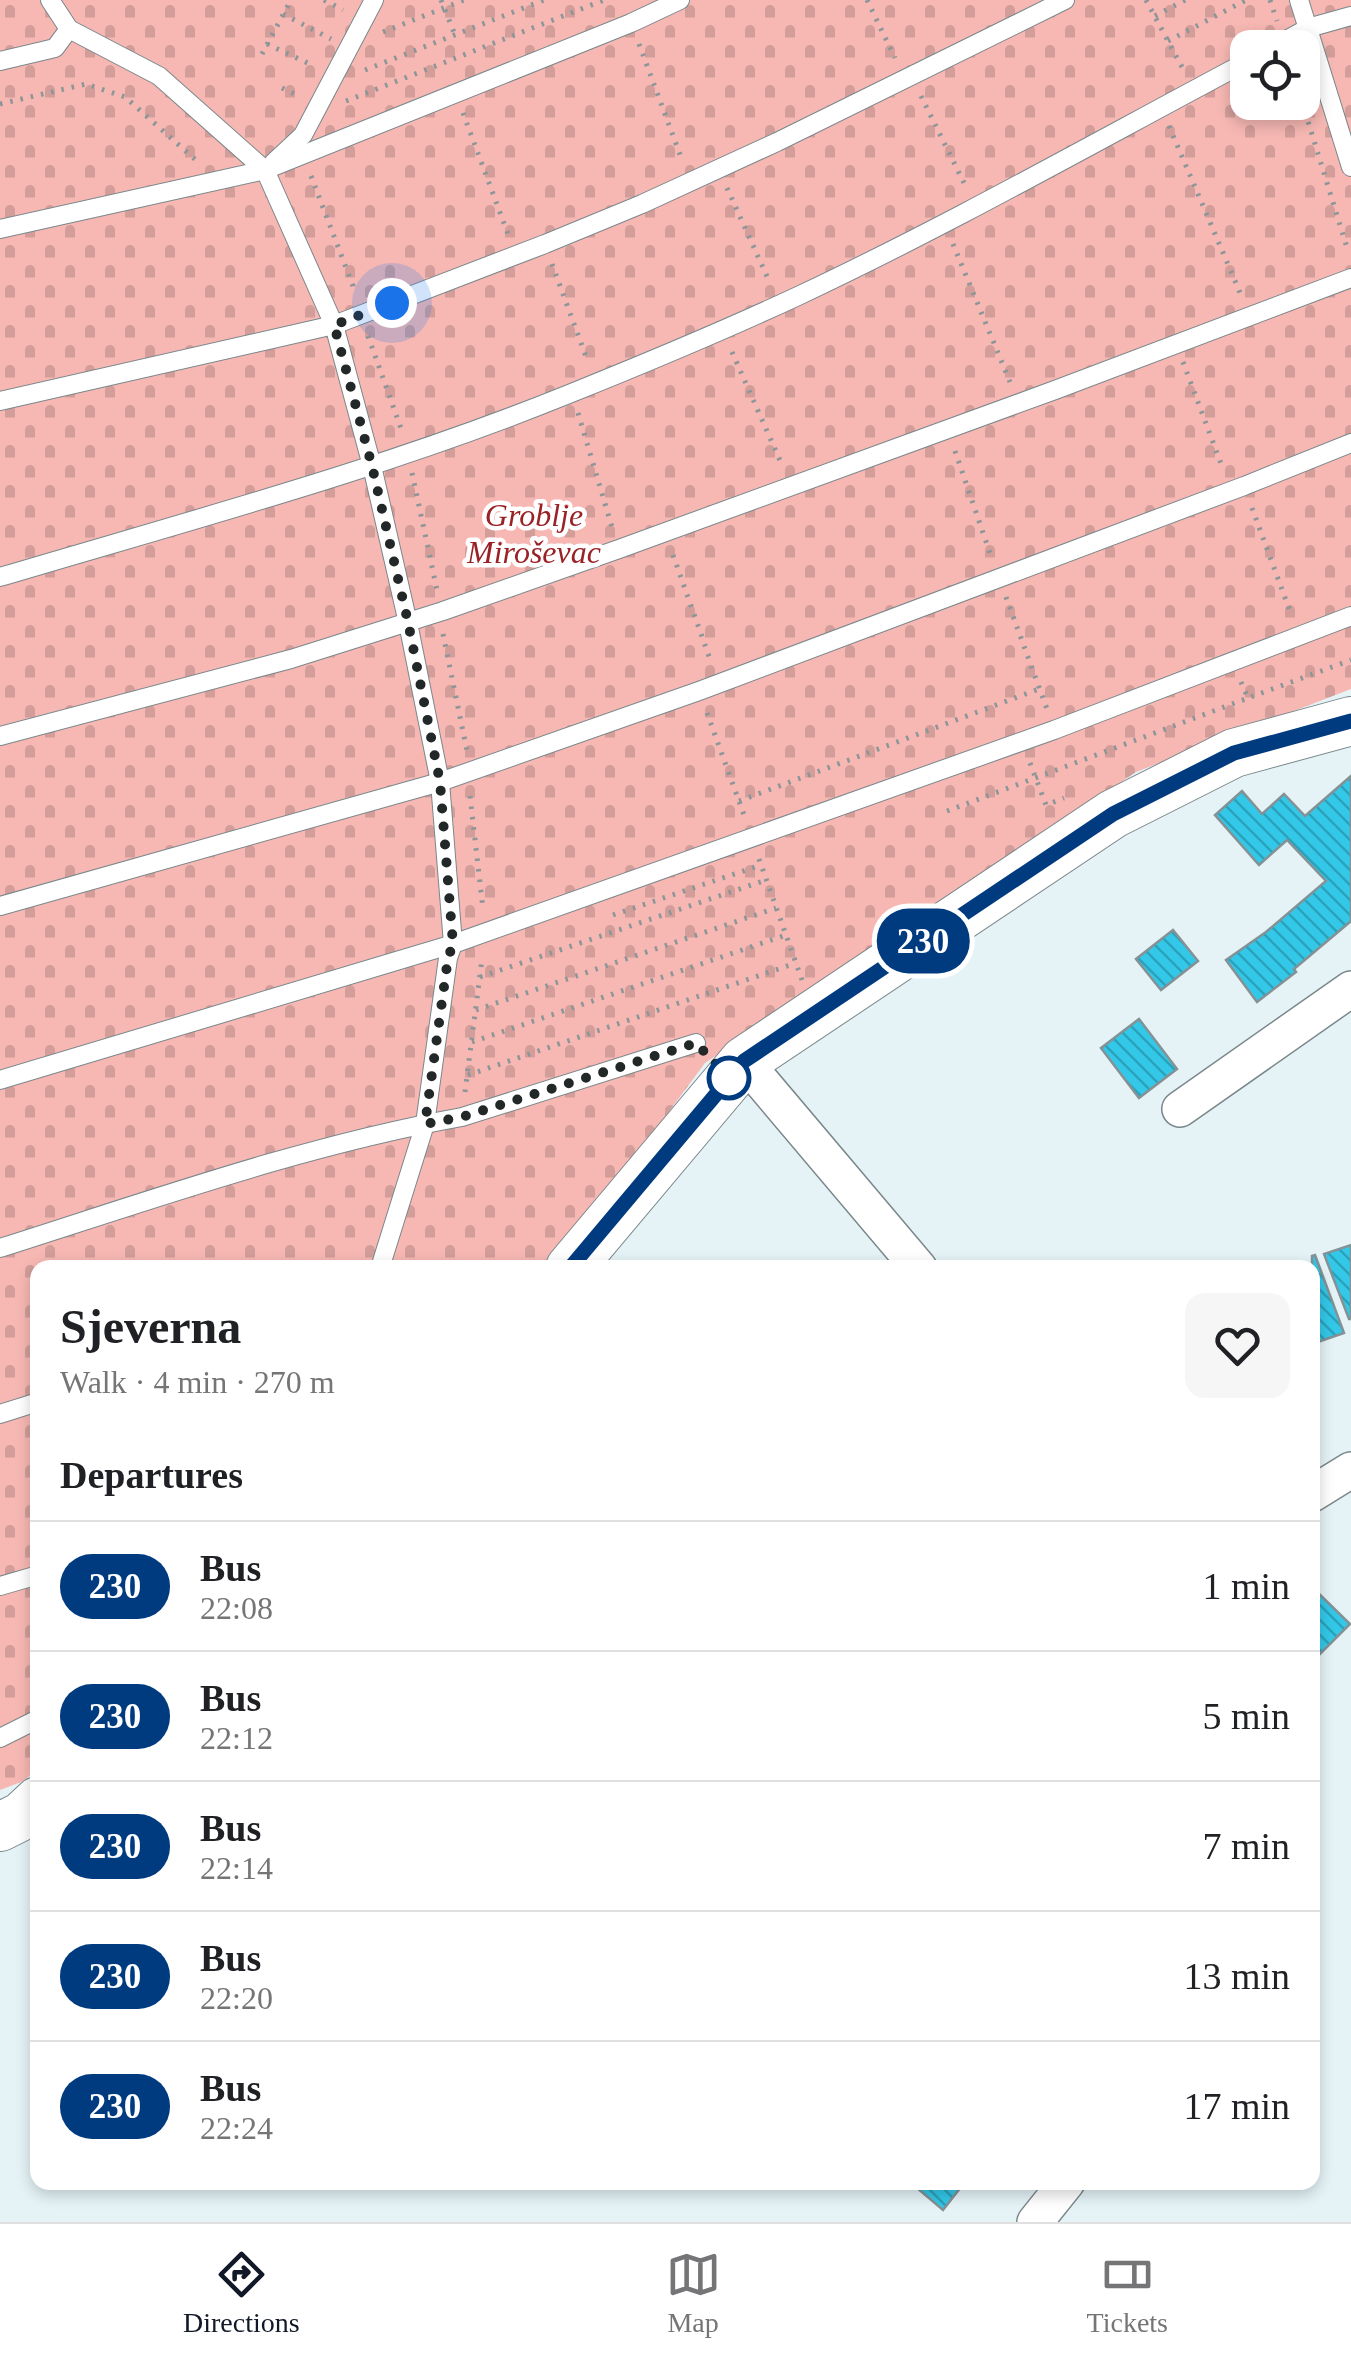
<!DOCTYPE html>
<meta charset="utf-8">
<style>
body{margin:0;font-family:Georgia,serif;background:#f6f6f6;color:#202124;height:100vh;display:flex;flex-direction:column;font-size:38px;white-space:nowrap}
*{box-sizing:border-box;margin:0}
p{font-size:32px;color:#757577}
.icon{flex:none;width:55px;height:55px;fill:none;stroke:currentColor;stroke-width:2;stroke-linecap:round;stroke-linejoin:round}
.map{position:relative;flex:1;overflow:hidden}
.side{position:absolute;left:30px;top:1260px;width:1290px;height:930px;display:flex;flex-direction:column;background:#fff;border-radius:20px;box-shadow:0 5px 15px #0003}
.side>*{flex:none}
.badge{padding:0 20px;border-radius:32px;font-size:35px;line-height:65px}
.buttons{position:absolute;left:1230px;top:30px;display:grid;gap:20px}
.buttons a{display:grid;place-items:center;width:90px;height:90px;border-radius:20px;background:#fff;box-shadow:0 5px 15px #0003;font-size:50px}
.you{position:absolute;width:50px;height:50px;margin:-25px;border:8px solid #fff;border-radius:50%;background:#1a73e8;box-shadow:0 0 0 15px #1a73e833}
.map>.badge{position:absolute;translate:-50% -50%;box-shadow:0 0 0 5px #fff}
h2{padding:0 30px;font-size:38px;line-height:90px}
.round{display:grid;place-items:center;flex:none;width:105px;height:105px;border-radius:20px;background:#f6f6f6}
.headline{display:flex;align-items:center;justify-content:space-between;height:170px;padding:0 30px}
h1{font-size:48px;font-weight:600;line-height:75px}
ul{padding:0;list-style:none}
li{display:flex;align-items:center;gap:30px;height:130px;padding:0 30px;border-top:2px solid #e0e0e0}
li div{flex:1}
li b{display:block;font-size:38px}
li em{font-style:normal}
li .badge{min-width:110px;font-weight:700;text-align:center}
.menu{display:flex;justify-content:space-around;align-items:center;height:140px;border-top:2px solid #e0e0e0;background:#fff;font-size:28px;color:#757577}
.menu a{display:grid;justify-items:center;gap:5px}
.menu .current{color:#111827}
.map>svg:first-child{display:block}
.cemetery{fill:url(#cemetery-stones);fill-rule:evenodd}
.building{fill:url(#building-back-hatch);stroke:#849195;stroke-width:2.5}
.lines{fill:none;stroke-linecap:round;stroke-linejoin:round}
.lane-casing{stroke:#7a878b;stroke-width:20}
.street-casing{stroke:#7a878b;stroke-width:38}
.secondary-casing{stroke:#7a878b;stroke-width:50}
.path{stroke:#8c9699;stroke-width:5;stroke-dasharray:2.5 8;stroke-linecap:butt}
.lane{stroke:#fff;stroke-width:18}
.street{stroke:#fff;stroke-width:35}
.secondary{stroke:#fff;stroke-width:48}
.line-casing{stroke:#fff;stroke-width:22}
.line{stroke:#003b80;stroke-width:15}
.walk{stroke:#222728;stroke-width:10;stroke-dasharray:0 18}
.stop-dot{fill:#fff;stroke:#003b80;stroke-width:5}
.labels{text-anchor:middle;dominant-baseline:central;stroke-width:9;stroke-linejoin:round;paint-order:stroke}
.park-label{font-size:32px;font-style:italic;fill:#9a2125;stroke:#fff}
</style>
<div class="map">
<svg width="1351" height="2222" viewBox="0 0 1351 2222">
<defs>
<pattern id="cemetery-stones" width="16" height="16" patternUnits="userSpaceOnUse" patternTransform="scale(2.5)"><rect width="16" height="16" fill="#f7b8b3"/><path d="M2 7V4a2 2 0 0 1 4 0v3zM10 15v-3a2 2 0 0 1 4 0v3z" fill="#d39e9a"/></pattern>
<pattern id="building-back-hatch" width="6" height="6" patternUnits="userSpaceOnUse" patternTransform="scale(2.5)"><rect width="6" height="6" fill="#33c8e8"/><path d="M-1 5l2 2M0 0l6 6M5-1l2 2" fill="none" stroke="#2ba2bc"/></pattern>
</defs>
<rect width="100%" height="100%" fill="#e5f3f7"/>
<path class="cemetery" d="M0 0H1351V689L1136 772 705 1063 573 1241 546 1267 38 1268 37 1768 24 1781 0 1790ZM1248 48H1302V102H1248Z"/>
<g class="building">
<polygon points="1351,776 1351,921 1294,969 1296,972 1257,1002 1226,960 1266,932 1326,881 1287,840 1259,865 1215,815 1242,791 1262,814 1284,794 1305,816"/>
<polygon points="1173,930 1198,961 1161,990 1136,959"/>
<polygon points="1139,1019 1177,1069 1139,1098 1101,1048"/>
<polygon points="1351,1245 1351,1319 1349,1319 1324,1254"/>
<polygon points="1315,1255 1344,1333 1312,1344 1312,1256"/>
<polygon points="1312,1587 1350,1624 1312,1662"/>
<polygon points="910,2182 965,2182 943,2210"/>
</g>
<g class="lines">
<g class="lane-casing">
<g id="lane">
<polyline points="50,0 69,29 159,76 265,170 334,325 372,466 408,623 440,782 453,944 448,958 425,1124 380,1268"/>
<polyline points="1299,0 1351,167"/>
<polyline points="1272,48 1308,28 1351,16"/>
<polyline points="0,61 55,48 69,29"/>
<polyline points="273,163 303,135 374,0"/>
<polyline points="0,229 265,170 631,23 680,0"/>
<polyline points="0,401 334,325 545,244 642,204 777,142 1065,0"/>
<path d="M0 577C191 520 384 469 569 394 646 363 723 331 798 296 951 224 1099 140 1248 61"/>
<polyline points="0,736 291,659 443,611 619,549 1055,390 1351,278"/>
<polyline points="0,906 440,782 699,691 1244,486 1351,443"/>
<polyline points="0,1080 453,944 1054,730 1351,616"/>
<path d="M0 1248C151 1200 306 1145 462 1117L696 1043"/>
<polyline points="0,1414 38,1402"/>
<polyline points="0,1586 38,1575"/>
<polyline points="0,1738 38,1719"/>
</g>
</g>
<g class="street-casing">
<g id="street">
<polyline points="744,1061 919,1268"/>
<polyline points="1180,1109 1351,989"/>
<polyline points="1312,1494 1351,1470"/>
<polyline points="1035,2222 1067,2182"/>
</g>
</g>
<g class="secondary-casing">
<g id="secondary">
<polyline points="570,1268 744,1061 1113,814 1234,753 1351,721"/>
<polyline points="0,1827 22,1816 38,1801"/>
</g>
</g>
<g class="path">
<polyline points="324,0 343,10"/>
<polyline points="441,0 455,35"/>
<polyline points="867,0 895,58"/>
<polyline points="1146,0 1183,69"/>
<polyline points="1270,0 1277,21"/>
<polyline points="283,14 331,39"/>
<polyline points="1155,16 1185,0"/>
<polyline points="383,32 464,0"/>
<polyline points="1168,41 1246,0"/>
<polyline points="267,44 314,66"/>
<polyline points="639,44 682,160"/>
<polyline points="262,54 291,0"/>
<polyline points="365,70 544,0"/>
<polyline points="282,88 299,96"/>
<polyline points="921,96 965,185"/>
<polyline points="346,101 604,0"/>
<polyline points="1302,102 1348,251"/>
<polyline points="0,104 86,84 125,97 198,162"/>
<polyline points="463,113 508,234"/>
<polyline points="1169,126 1241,295"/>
<polyline points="311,176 353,286 353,292"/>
<polyline points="727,188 770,283"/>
<polyline points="953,244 1010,382"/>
<polyline points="552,264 588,362"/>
<polyline points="368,336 403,434"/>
<polyline points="732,352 782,465"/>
<polyline points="1183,362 1223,469"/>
<polyline points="578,413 612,527"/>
<polyline points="955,451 992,559"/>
<polyline points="412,473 437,590"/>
<polyline points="1252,508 1291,614"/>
<polyline points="673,555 711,662"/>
<polyline points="1006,597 1047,709"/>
<polyline points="443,634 467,751"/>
<polyline points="1241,682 1248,698 1351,660"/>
<polyline points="707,713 744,815"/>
<polyline points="1030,763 1046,805 1064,798"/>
<polyline points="470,796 483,909"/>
<polyline points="739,801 1039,689"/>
<polyline points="947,811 1248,698"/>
<polyline points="759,859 802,980"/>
<polyline points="613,915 761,865"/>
<polyline points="480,977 766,880"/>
<polyline points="476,1010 776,908"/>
<polyline points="472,1042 786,935"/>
<polyline points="468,1075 796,963"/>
<polyline points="465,1092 482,959"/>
</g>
<use href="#lane" class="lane"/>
<use href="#street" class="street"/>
<use href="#secondary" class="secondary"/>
</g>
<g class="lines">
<g class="line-casing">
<polyline id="line" points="570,1268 744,1061 1113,814 1234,753 1351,721"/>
</g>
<use href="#line" class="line"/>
<polyline class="walk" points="392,303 334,325 372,466 408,622 440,782 453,944 448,958 425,1124 462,1117 696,1043 729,1078"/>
</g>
<circle class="stop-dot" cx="729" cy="1078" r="20"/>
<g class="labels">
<g class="park-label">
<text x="534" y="515">Groblje<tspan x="534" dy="37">Miroševac</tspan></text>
</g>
</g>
</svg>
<div class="buttons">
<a><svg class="icon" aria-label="locate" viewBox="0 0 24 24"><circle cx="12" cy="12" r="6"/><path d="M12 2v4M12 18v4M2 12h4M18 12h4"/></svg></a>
</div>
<div class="you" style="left:392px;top:303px"></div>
<b class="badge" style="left:923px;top:941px;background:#003b80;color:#fff">230</b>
<section class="side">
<div class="headline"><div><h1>Sjeverna</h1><p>Walk · 4 min · 270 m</p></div><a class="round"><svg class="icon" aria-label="heart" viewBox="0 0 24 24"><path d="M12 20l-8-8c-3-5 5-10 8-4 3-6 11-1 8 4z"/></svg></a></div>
<h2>Departures</h2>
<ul>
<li><span class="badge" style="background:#003b80;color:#fff">230</span><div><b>Bus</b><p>22:08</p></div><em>1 min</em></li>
<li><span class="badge" style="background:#003b80;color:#fff">230</span><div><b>Bus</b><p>22:12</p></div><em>5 min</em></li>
<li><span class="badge" style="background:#003b80;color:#fff">230</span><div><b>Bus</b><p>22:14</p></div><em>7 min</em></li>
<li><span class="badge" style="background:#003b80;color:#fff">230</span><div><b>Bus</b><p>22:20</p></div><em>13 min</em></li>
<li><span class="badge" style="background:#003b80;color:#fff">230</span><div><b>Bus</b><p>22:24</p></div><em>17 min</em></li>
</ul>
</section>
</div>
<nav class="menu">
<a class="current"><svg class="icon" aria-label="directions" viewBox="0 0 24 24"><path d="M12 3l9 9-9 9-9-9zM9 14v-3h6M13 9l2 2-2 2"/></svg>Directions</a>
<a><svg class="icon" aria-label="map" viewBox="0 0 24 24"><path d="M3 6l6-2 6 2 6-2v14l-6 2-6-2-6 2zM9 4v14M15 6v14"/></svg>Map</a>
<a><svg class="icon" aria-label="tickets" viewBox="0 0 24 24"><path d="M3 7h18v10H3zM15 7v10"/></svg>Tickets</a>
</nav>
